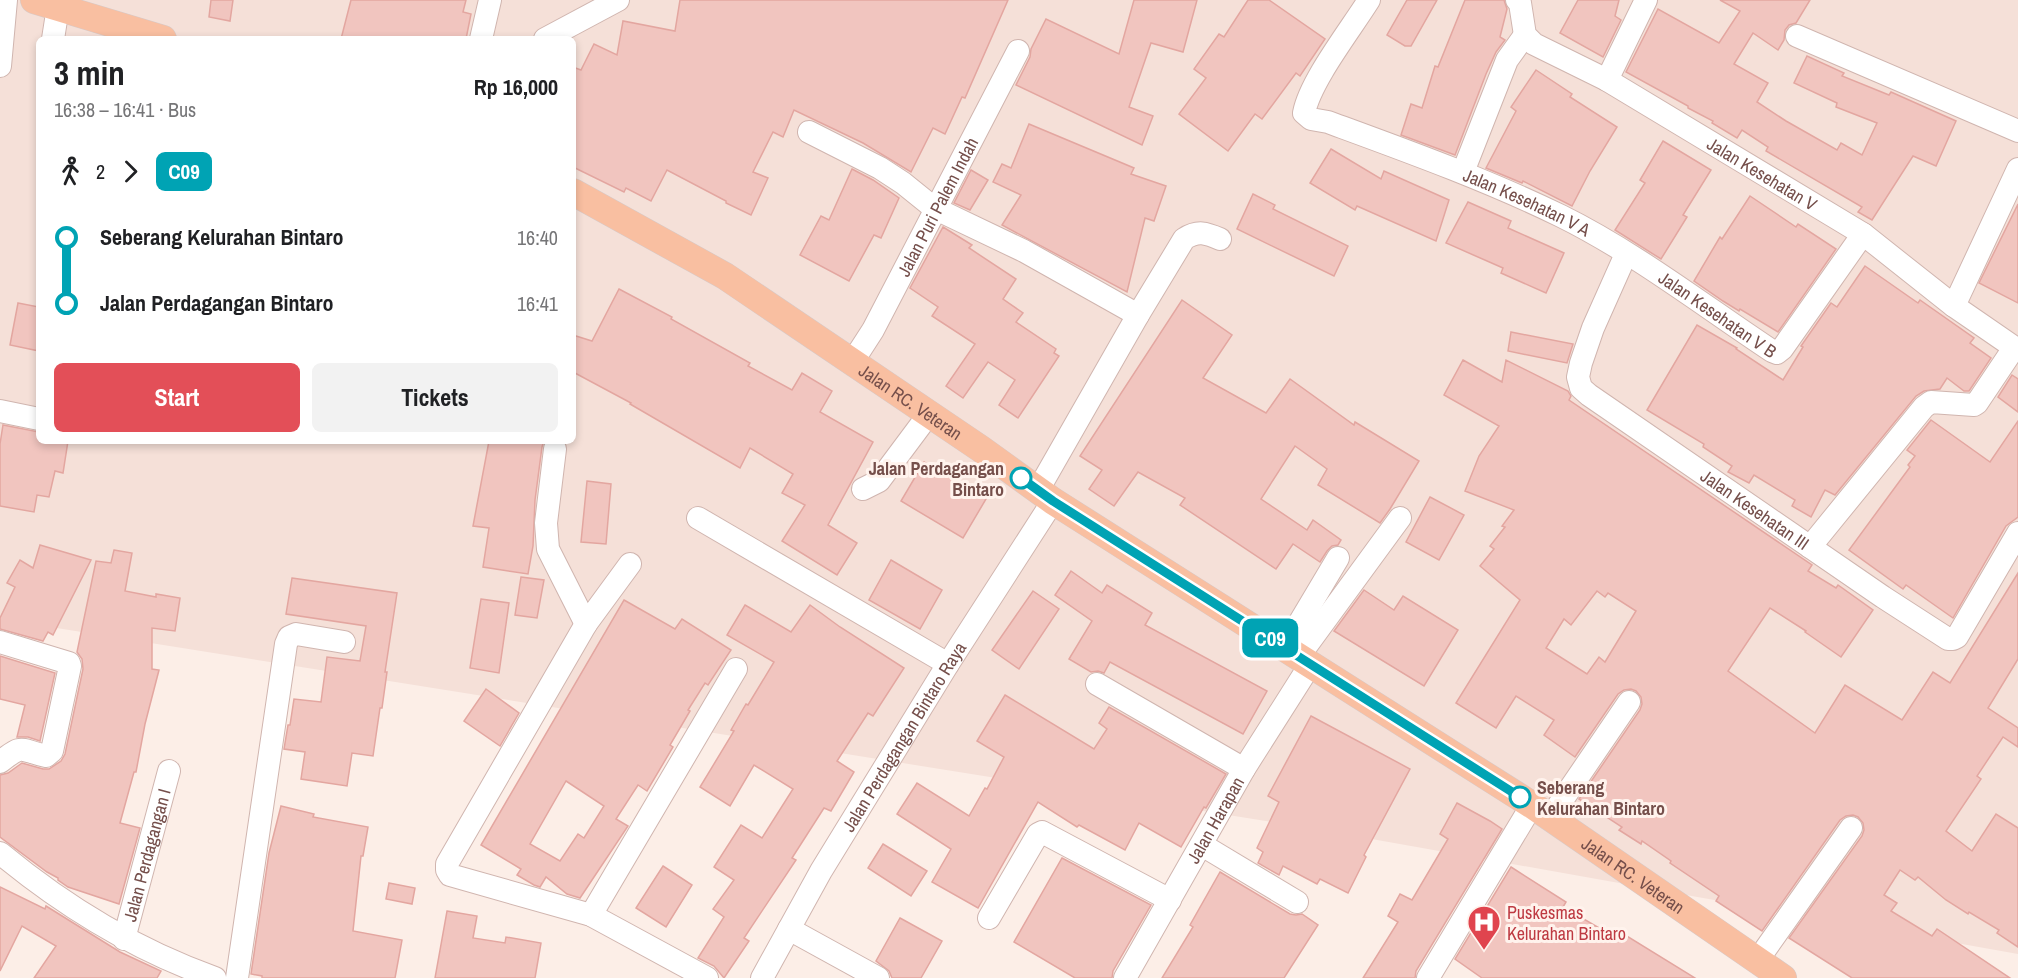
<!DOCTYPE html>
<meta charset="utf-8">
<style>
body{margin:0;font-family:"Archivo Narrow",sans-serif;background:#f2f2f2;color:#202124;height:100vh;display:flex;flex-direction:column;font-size:22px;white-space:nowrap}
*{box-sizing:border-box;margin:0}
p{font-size:20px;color:#757577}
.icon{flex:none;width:33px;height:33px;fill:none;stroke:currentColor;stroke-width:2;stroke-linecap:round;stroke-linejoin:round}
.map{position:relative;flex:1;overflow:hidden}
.drawer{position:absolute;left:36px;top:36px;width:540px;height:408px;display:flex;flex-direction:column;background:#fff;border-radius:9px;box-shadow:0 3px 9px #0003}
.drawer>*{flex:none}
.badge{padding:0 12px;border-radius:9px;font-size:21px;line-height:39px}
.map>.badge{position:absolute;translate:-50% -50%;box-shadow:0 0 0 3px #fff}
.legs{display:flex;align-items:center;gap:9px;height:66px;padding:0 18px;font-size:20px}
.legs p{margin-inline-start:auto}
.headline{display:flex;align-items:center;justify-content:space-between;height:102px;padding:0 18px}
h1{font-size:33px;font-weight:800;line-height:45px}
.cta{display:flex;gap:12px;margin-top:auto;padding:12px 18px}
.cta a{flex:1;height:69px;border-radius:9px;background:#e34f58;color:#fff;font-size:24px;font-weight:800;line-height:69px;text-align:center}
.cta a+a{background:#f2f2f2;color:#202124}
ul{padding:0 18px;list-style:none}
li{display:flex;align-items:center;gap:21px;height:66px;font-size:22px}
li i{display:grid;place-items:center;width:9px;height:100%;margin:0 8px;background:currentColor}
li i::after{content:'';width:15px;height:15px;margin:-8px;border:4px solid;border-radius:50%;background:#fff}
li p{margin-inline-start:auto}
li:first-child i{background:linear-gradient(#0000 50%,currentColor 0)}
li:last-child i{background:linear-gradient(currentColor 50%,#0000 0)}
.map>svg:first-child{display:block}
.residential{fill:#f5e0d8;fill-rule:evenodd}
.building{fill:#f1c5bf;stroke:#e3a6a0;stroke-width:1.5;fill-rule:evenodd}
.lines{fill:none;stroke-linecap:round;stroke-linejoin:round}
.minor-casing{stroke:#d0b5af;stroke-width:24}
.major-casing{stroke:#d6cac9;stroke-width:28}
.minor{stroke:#fff;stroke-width:22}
.major{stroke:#f9bfa1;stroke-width:27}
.line-1-casing{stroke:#fff;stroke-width:14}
.line-1{stroke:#00a3b4;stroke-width:9}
.stop-1-dot{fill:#fff;stroke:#00a3b4;stroke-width:3}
.labels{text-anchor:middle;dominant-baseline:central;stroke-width:6;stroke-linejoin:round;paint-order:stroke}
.street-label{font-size:18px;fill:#754f4b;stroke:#fff3ed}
.stop-label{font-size:18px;font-weight:bold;fill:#754f4b;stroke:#fff3ed;text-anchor:end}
.health-label{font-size:18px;fill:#be3a42;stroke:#fff3ed;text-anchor:start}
</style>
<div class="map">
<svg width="2018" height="978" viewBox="0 0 2018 978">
<rect width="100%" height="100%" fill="#fceee7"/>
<path class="residential" d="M0 0H2018V954L1310 828 0 619ZM39 39H573V441H39Z"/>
<g class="building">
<polygon points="211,0 233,0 230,21 209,17"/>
<polygon points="351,0 466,0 463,12 471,14 466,39 341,39"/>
<polygon points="680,0 1008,0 965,98 962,97 945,134 933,128 911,172 863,143 794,110 783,137 773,132 753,172 768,178 751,215 726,203 726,201 667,170 651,201 626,188 624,192 573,167 573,67 581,70 594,44 617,55 623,21 675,31"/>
<polygon points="1134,0 1197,0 1183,52 1151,43 1129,107 1153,116 1142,145 1016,85 1030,57 1031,49 1046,19 1119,54"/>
<polygon points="1248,0 1269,0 1325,39 1300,76 1296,73 1262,119 1255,114 1228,151 1179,114 1206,78 1194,69 1219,34 1224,37"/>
<polygon points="1407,0 1437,0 1411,46 1405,46 1387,35"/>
<polygon points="1465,0 1504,0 1507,9 1500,37 1505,40 1496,52 1486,74 1455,155 1401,135 1411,104 1422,108 1435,66 1438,67"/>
<polygon points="1578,0 1619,0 1615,16 1621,20 1603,57 1560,33"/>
<polygon points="1720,0 1810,0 1796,23 1789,25 1785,30 1784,40 1778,50 1753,33 1734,64 1768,83 1757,102 1786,121 1837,150 1841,143 1862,155 1877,123 1836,107 1837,103 1794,83 1807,56 1844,73 1842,76 1889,95 1891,92 1956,121 1936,166 1913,156 1872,220 1858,212 1862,207 1766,151 1768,147 1742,130 1737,138 1712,123 1713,121 1688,108 1688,106 1626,72 1658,9 1719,43 1740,11"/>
<polygon points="1536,70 1572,94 1570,97 1617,127 1590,171 1572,206 1523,181 1522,183 1486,168 1516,111 1511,107"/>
<polygon points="1029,124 1134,168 1131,174 1166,186 1154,221 1145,218 1127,292 1002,225 1021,195 993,182 1002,164 1011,168"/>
<polygon points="1663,141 1711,170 1683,215 1687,217 1661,259 1615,230 1645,183 1640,180"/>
<polygon points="1331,149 1381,179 1384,171 1449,200 1436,241 1357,206 1355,210 1310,183"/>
<polygon points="852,169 873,180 899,198 881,238 874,235 849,281 800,255 821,216 829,220"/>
<polygon points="971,170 988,180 970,210 954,203"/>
<polygon points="1253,194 1275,205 1273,209 1348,246 1334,276 1237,229"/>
<polygon points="1750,196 1796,227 1798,224 1836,249 1778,332 1740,309 1739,311 1723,301 1694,281 1720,237 1722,239"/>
<polygon points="1468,202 1511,221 1508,228 1564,253 1546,293 1501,273 1503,268 1446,243"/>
<polygon points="2018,204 2018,303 1979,283"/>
<polygon points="943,227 972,245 969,248 1016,279 1003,299 1023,313 1016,322 1056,349 1054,353 1059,356 1018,418 999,405 1015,380 988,362 963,398 946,386 975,344 932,316 938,307 910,288"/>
<polygon points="1865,266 1918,303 1920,300 1974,338 1970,343 1991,358 1969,391 1964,391 1947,378 1940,389 1924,391 1916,396 1835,495 1825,490 1811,517 1792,506 1795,500 1754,475 1749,483 1728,472 1732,466 1703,447 1704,444 1647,410 1697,325 1737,348 1736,349 1783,380 1803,347 1801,346 1831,303 1837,307"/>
<polygon points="619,289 672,317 671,319 750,363 748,366 792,390 802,373 832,391 820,412 873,442 828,525 857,543 837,575 782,541 805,505 782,493 793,474 750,448 740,468 630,404 631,403 573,372 573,335 592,341"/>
<polygon points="1182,300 1232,335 1203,378 1266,413 1290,379 1354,425 1355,422 1419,461 1390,509 1380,523 1318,485 1327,469 1295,446 1261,499 1307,530 1313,520 1341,540 1338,545 1332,546 1327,551 1320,562 1293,544 1276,569 1180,505 1185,498 1138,472 1114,506 1089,489 1102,470 1080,456"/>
<polygon points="18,303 39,307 39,351 10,345"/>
<polygon points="1511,332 1573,344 1567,363 1508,351"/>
<path d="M1463 360 1502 382 1506 360 1568 391 1571 396 1569 400 1812 565 1808 571 1836 588 1838 585 1873 610 1841 657 1805 632 1806 631 1770 608 1728 671 1815 733 1845 685 1902 720 1933 672 1950 683 2018 573V659L1988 708 2018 728V747L2003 737 1977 776 1981 779 1946 831 1972 851 1996 814 2018 828V947L1997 933 1999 930 1969 912 1968 914 1946 900 1918 877 1915 880 1900 870 1884 895 1897 903 1891 911 1932 936 1937 929 2010 978H1852L1789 938 1862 836 1864 830 1863 823 1858 817 1853 815 1846 816 1840 820 1762 931 1716 901 1719 896 1670 863 1671 861 1642 841 1641 844 1619 830 1622 827 1579 799 1640 710 1642 704 1641 697 1636 691 1631 689 1624 690 1618 694 1575 757 1544 735 1554 720 1516 696 1496 728 1456 703 1520 600 1480 566 1494 549 1490 546 1505 527 1502 526 1514 510 1465 491 1479 456 1499 426 1444 395ZM1597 591 1605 597 1608 593 1636 611 1605 662 1599 657 1587 674 1546 648 1564 619 1571 625Z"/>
<polygon points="2012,375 2018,379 2018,412 1998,397"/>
<polygon points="1931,420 1990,462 2018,421 2018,517 2006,526 1953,618 1906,585 1903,589 1849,550 1910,467 1908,465 1915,456 1907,450"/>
<polygon points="3,425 39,432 39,441 68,441 63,473 55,471 49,497 37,495 34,512 0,506 0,444"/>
<polygon points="489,441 544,441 542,447 535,500 533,546 528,574 483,567 489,528 473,526"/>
<polygon points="924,462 986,499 963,538 901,501"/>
<polygon points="587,481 611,484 606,544 581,542"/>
<polygon points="1430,497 1464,515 1439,560 1406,542"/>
<polygon points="40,545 91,560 53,635 48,632 43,641 0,629 0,618 15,587 7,583 20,560 33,568"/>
<polygon points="114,550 132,553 125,591 156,597 156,594 180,598 175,631 152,628 152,669 159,670 145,724 136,772 134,772 120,823 140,828 119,904 68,887 58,880 58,878 47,872 0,837 0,775 8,773 22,763 43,769 49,769 61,761 65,754 83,669 82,659 77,652 96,561 111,563"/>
<polygon points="891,560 942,590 920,629 869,600"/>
<polygon points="1071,571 1102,593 1107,585 1152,613 1145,625 1267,691 1243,734 1110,662 1104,673 1098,671 1091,672 1069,659 1092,621 1055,595"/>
<polygon points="521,577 544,580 537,618 515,615"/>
<polygon points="292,578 397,593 385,672 387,672 382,708 380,708 373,756 352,753 347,786 301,779 305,752 284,749 288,725 290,725 294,699 321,702 327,657 360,661 366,626 286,614"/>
<polygon points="1364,590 1394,610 1403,596 1458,630 1424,686 1334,631"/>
<polygon points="1033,591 1059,609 1019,669 992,650"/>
<polygon points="481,599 509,603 499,673 470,668"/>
<path d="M624 600 675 629 682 619 731 650 708 685 705 683 688 710 690 711 670 745 673 747 647 791 638 785 616 819 628 826 580 898 567 894 546 877 540 887 534 885 517 875 521 869 481 845ZM566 781 604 806 584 838 578 834 560 861 530 844Z"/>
<polygon points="745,605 791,632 810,605 840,627 904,668 873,716 868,713 837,761 854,772 831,811 824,808 792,858 796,860 744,938 749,941 724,978 714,966 698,958 724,917 713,909 734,880 714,867 741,825 762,838 793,789 754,765 730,806 700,787 734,731 731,730 746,704 748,705 774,662 727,635"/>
<polygon points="0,656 55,673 40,741 28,737 17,737 25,705 0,699"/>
<polygon points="486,689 519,713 500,746 464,721"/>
<polygon points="1005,695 1094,749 1107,729 1099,723 1109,707 1226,774 1206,808 1204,807 1181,847 1139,823 1125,850 1079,825 1077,827 1038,802 978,908 932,882 951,849 897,814 917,783 969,816 985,788 987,789 1004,757 977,741"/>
<polygon points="1311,716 1410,769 1364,855 1366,857 1348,893 1320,879 1317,884 1283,866 1279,875 1258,863 1263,852 1257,848 1279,802 1268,796"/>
<polygon points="1457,803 1490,821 1502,829 1416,971 1415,978 1363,978 1398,922 1388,916 1400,894 1412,900 1448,839 1440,834"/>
<polygon points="281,806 314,814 313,817 368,827 363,856 361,856 353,931 402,940 395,978 262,978 262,976 251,974 269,853"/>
<polygon points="883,844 927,871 911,896 868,868"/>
<polygon points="1062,858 1151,905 1113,971 1112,978 1075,978 1014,942"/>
<polygon points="663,866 692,885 666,927 636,908"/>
<polygon points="1511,867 1566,902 1563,907 1618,939 1622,933 1695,978 1482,978 1455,959"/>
<polygon points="1220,872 1290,914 1296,915 1302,914 1318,925 1284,978 1162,978 1193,927 1190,925"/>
<polygon points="389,883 415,888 412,904 386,899"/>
<polygon points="0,887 45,909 46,906 120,952 161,971 157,978 34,978 56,946 22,926 0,971"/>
<polygon points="447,911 477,916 473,938 505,943 506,937 541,943 535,978 435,978"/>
<polygon points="900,918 942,941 921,978 892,978 889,971 876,961"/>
</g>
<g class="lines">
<g class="minor-casing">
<g id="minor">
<path id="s1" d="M1369 0C1351 29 1310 81 1304 113L1311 119 1328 122C1407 151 1485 179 1561 216 1634 252 1704 306 1772 351L1777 353 1782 349 1863 234"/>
<path id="s2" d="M1517 0 1520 3 1525 35 1534 44 1607 80 1863 234 1954 306 2018 350"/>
<polyline points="1797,36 2018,131"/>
<polyline points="53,39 58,7"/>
<polyline points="481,39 490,0"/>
<polyline points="545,39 618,0"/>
<polyline points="0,66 6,0"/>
<polyline points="1607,80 1646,0"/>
<polyline points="809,132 880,168 903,183 934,208 1024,251 1138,315"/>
<polyline points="1463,172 1507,60 1525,35"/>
<path id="s3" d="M1626 254 1593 328 1581 363 1578 377 1581 388 1589 395 1883 597 1948 639H1953L1957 637 2018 533"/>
<polyline points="1954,306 2018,169"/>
<path id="s4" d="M853 361 873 330 1018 51"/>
<polyline points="0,411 39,419"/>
<polyline points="555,449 546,523 548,549 586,624"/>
<polyline points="863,489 879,481 929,414"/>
<path d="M1038 490 1138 315 1184 239C1198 230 1206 233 1220 239"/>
<polyline points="698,518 948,664"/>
<polyline points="1810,547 1924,407 1931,402 1974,405 1977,403 2014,348"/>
<polyline points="630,564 586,624 447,864 447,870 450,875 591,915 707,978"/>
<path d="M0 642 69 663 70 666 52 751 46 756C19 750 24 743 0 762"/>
<polyline points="1285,647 1338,558"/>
<polyline points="1299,656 1400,518"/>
<polyline points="1097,684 1244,769"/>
<polyline points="1550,818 1629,702"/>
<polyline points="1202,845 1297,902"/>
<path d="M0 853C64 906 136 950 215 978"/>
<polyline points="591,915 736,669"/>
<polyline points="989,918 1038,834 1042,832 1170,900"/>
<polyline points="789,929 878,978"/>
<path id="s5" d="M124 939 169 771"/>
<polyline points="1757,961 1851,828"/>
<polyline points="237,978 286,644 289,637 296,634 344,642"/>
<path id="s6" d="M762 978 821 871 948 664 1053 501"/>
<path id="s7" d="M1125 978 1244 769 1310 665"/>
<polyline points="1428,978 1532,805"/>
</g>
</g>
<g class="major-casing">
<g id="major">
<polyline points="34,0 163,39"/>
<path id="s8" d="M573 192 725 276 981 449 1053 501 1532 805 1783 978"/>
</g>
</g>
<use href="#minor" class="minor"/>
<use href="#major" class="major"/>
</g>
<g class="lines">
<g class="line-1-casing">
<polyline id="line-1" points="1021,478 1053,501 1520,797"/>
</g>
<use href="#line-1" class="line-1"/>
</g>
<defs>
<g id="hospital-pin" transform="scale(1.725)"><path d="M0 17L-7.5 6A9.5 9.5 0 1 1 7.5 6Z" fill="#e0444e" stroke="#fff3ed"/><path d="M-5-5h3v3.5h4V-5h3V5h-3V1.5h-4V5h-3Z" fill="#fff"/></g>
</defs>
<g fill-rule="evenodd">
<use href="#hospital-pin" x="1484" y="922"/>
</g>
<g class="stop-1-dot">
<circle cx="1021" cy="478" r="10"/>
<circle cx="1520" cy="797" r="10"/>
</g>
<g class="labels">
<g class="street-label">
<text stroke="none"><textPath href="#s2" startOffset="312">Jalan Kesehatan V</textPath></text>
<text stroke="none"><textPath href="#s1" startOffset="372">Jalan Kesehatan V A</textPath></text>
<text stroke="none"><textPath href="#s4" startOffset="176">Jalan Puri Palem Indah</textPath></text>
<text stroke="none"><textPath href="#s1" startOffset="594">Jalan Kesehatan V B</textPath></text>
<text stroke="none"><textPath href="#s8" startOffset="398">Jalan RC. Veteran</textPath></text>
<text stroke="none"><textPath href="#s3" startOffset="356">Jalan Kesehatan III</textPath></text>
<text stroke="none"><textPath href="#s6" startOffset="280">Jalan Perdagangan Bintaro Raya</textPath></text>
<text stroke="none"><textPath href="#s7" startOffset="182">Jalan Harapan</textPath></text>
<text stroke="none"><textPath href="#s5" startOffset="87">Jalan Perdagangan I</textPath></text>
<text stroke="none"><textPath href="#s8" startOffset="1262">Jalan RC. Veteran</textPath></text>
</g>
<g class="stop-label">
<text x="1004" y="468">Jalan Perdagangan<tspan x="1004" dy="21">Bintaro</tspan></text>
<text x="1537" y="787" text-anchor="start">Seberang<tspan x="1537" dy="21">Kelurahan Bintaro</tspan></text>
</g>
<g class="health-label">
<text x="1507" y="912">Puskesmas<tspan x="1507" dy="21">Kelurahan Bintaro</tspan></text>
</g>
</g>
</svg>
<b class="badge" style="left:1270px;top:638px;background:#00a3b4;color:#fff">C09</b>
<section class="drawer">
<div class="headline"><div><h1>3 min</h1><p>16:38 – 16:41 · Bus</p></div><b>Rp 16,000</b></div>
<div class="legs"><svg class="icon" aria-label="walk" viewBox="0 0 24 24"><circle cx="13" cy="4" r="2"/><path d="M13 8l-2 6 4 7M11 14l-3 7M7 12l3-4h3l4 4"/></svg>2<svg class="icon" aria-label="forward" viewBox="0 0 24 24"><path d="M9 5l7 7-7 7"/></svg><b class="badge" style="background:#00a3b4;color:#fff">C09</b></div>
<ul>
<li><i style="color:#00a3b4"></i><b>Seberang Kelurahan Bintaro</b><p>16:40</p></li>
<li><i style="color:#00a3b4"></i><b>Jalan Perdagangan Bintaro</b><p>16:41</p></li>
</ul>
<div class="cta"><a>Start</a><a>Tickets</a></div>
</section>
</div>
